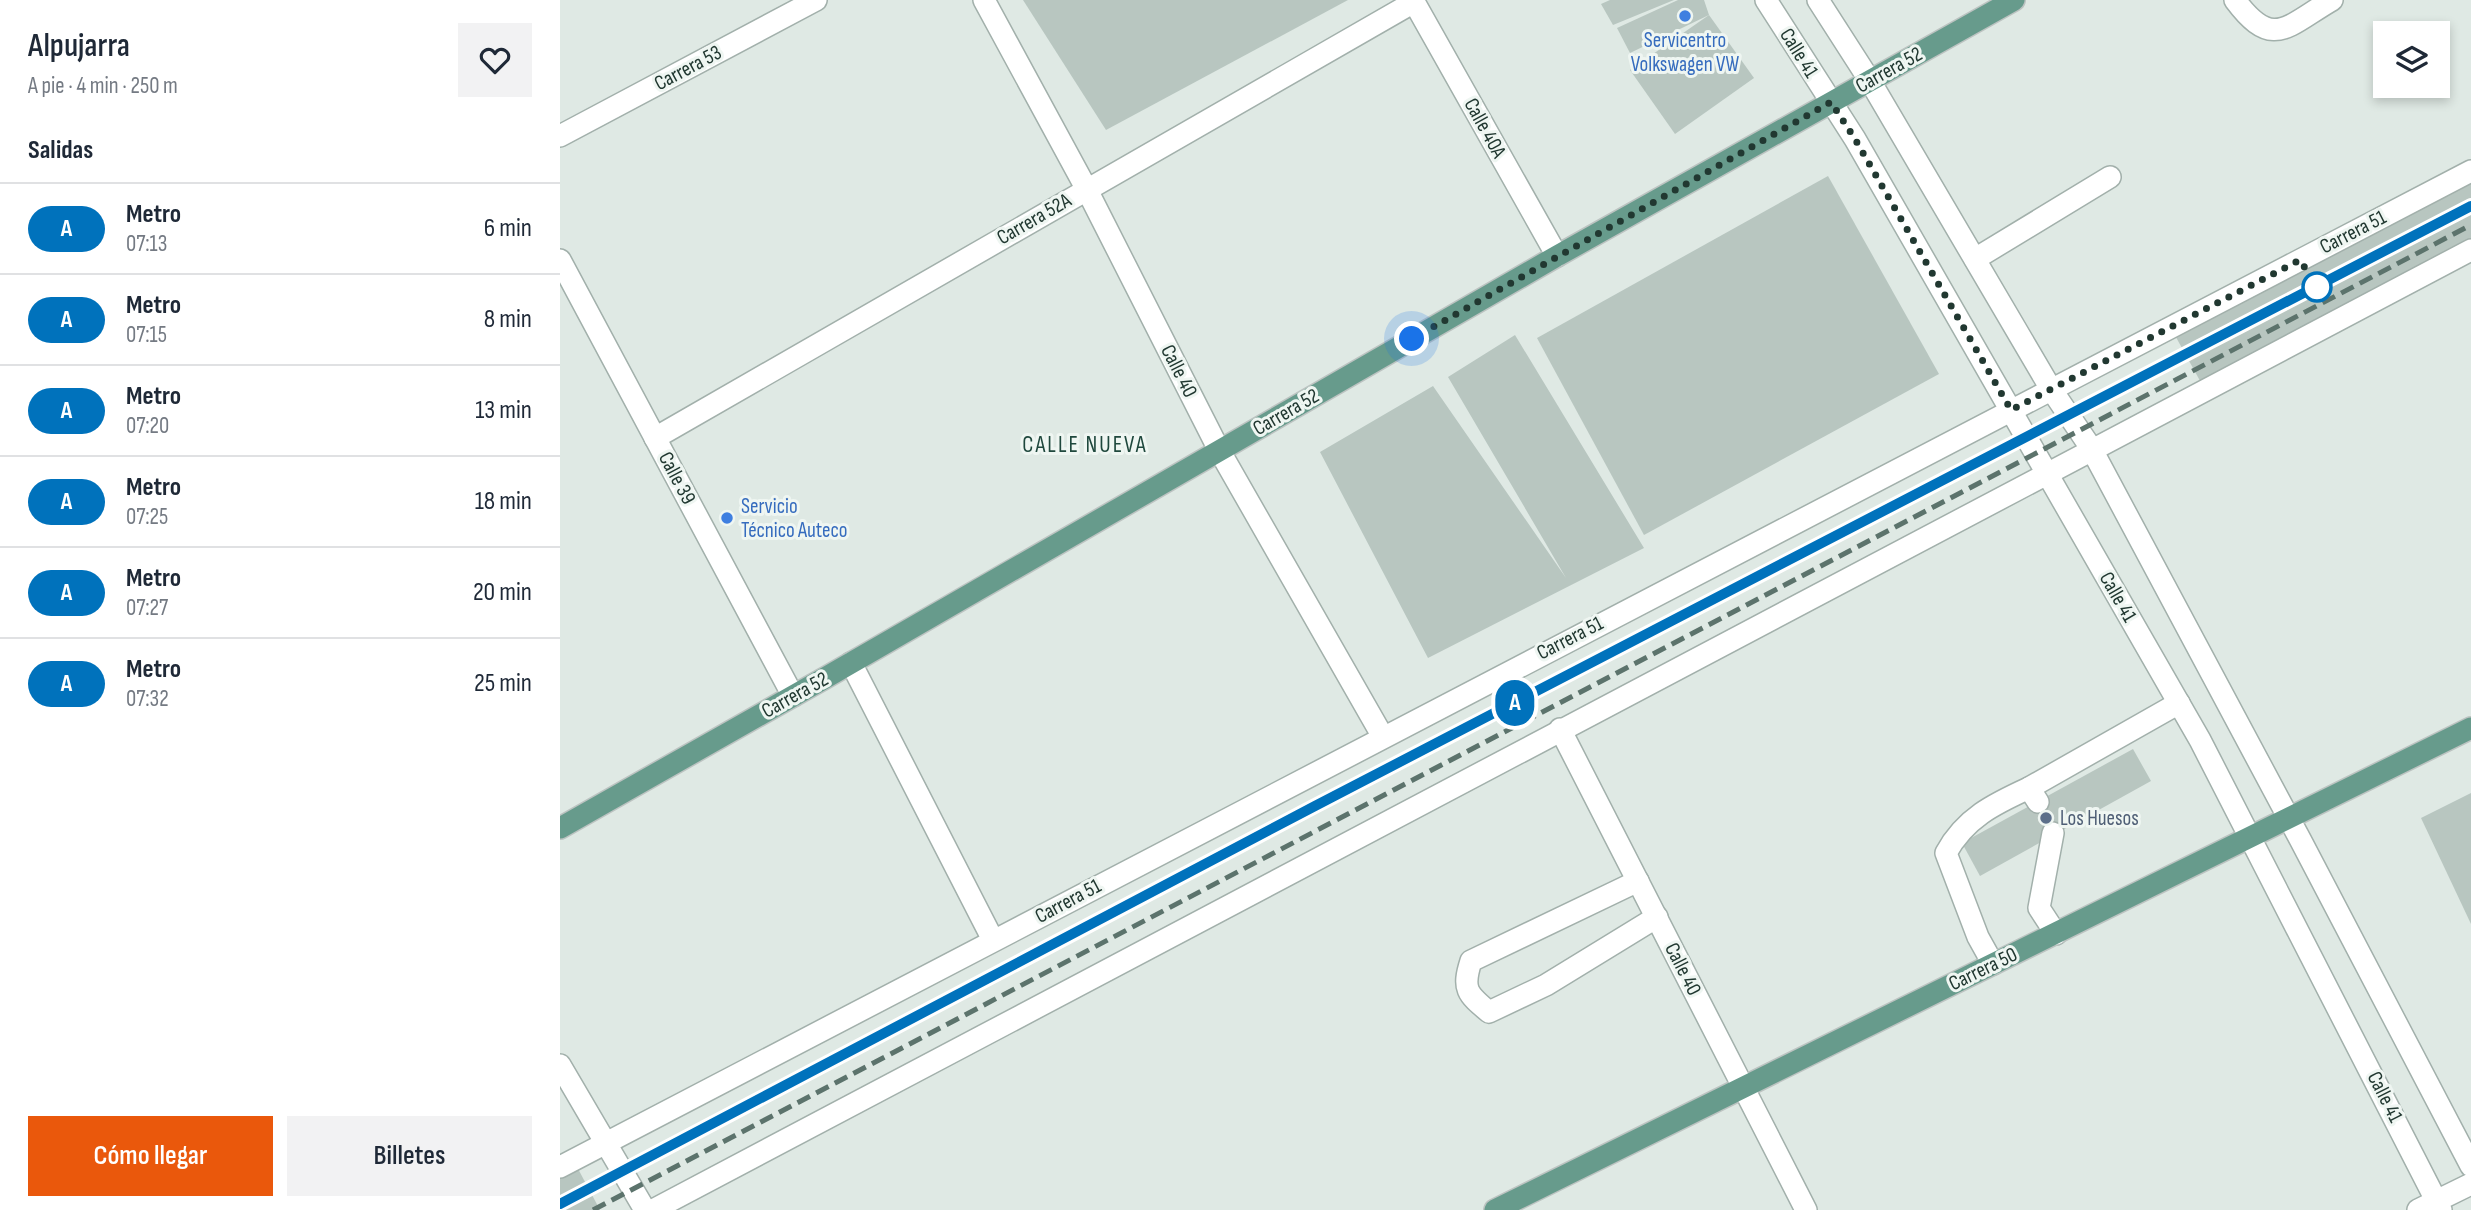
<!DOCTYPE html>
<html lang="es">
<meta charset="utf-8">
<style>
body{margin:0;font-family:"Sofia Sans Condensed",sans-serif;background:#f2f2f3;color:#1f2937;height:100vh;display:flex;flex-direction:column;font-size:26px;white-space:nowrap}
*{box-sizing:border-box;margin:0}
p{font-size:23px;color:#747a83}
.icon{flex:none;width:38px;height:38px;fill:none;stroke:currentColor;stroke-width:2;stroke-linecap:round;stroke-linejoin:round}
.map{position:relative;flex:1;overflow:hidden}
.drawer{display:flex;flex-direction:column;background:#fff;width:560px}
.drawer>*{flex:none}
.badge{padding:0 14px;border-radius:23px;font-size:24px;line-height:46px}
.buttons{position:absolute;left:1813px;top:21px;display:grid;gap:14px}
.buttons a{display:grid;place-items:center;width:77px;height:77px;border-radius:0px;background:#fff;box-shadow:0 4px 10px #0003;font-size:35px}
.you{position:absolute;width:35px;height:35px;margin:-18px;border:5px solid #fff;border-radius:50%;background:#1a73e8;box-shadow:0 0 0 10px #1a73e833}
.map>.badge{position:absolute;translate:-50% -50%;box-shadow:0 0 0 4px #fff}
h2{padding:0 28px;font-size:26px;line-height:63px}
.round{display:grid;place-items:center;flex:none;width:74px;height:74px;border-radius:0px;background:#f2f2f3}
.summary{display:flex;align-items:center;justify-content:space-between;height:119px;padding:0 28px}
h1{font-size:33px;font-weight:600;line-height:52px}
.cta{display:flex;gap:14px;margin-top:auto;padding:14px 28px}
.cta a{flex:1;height:80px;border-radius:0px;background:#ea580c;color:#fff;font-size:28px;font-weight:600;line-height:80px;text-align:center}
.cta a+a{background:#f2f2f3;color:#1f2937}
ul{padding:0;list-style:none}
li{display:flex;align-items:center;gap:21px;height:91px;padding:0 28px;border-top:2px solid #e0e1e3}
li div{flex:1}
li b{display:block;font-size:26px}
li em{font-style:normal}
li .badge{min-width:77px;font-weight:700;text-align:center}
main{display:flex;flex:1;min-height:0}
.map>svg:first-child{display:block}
.building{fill:#b8c6c0}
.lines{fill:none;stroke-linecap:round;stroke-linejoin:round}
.minor-tunnel{stroke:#b9c6c0;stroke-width:21;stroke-dasharray:21 10;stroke-linecap:butt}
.minor-casing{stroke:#a2b0ab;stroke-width:24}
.major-casing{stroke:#bcc3c1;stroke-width:24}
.minor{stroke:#fff;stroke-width:21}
.major{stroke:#679b8c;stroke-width:21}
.rail{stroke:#5c736c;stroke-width:5;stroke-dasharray:14 7;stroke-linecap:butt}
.line-casing{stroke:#fff;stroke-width:16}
.line{stroke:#0072bc;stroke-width:10}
.walk{stroke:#213831;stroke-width:7;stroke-dasharray:0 12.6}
.shop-dot{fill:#3f7fe0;stroke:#eff6f2;stroke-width:2.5}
.stop-dot{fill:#fff;stroke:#0072bc;stroke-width:3.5}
.service-dot{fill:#5c6f8a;stroke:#eff6f2;stroke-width:2.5}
.labels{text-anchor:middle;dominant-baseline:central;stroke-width:6;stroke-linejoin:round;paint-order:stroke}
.shop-label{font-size:21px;fill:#366cbe;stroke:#eff6f2}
.street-label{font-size:21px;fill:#213831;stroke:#eff6f2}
.service-label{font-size:21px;fill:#4e5e75;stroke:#eff6f2;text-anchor:start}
.neighbourhood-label{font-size:23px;letter-spacing:2px;fill:#1f483d;stroke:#eff6f2}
</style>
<main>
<section class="drawer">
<div class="summary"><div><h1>Alpujarra</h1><p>A pie · 4 min · 250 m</p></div><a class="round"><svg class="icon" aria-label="heart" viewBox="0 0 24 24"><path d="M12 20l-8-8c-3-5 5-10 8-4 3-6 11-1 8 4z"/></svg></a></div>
<h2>Salidas</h2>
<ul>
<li><span class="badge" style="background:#0072bc;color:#fff">A</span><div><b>Metro</b><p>07:13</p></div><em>6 min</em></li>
<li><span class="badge" style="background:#0072bc;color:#fff">A</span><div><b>Metro</b><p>07:15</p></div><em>8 min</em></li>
<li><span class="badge" style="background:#0072bc;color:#fff">A</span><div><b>Metro</b><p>07:20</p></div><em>13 min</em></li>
<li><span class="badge" style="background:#0072bc;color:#fff">A</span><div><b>Metro</b><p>07:25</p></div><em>18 min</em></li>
<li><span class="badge" style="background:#0072bc;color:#fff">A</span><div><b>Metro</b><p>07:27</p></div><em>20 min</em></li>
<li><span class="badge" style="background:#0072bc;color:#fff">A</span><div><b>Metro</b><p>07:32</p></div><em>25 min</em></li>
</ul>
<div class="cta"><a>Cómo llegar</a><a>Billetes</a></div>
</section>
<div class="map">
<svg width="1911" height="1210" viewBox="0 0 1911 1210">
<rect width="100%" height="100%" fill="#dfe9e4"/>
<g class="building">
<polygon points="463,0 788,0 546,130"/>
<polygon points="1050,0 1114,0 1053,25 1041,4"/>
<polygon points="1118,0 1144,0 1149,15 1070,53 1057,28"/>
<polygon points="1149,15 1194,78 1115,134 1070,70"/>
<polygon points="1911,161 1911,262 1650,399 1606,319"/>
<polygon points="1268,176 1379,374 1084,535 977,338"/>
<polygon points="955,335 1084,548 868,658 760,452 873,386 1006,578 888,377"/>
<polygon points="1573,749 1591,781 1420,876 1402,843"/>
<polygon points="1911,793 1911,924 1861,818"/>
<polygon points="16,1165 40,1210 0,1210 0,1173"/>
</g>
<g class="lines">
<polyline class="minor-tunnel" points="1478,802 1493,833"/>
<g class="minor-casing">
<g id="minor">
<polyline points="424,0 526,188 659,450 823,737"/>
<polyline points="853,0 997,256"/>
<polyline points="1206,0 1295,139 1640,740 1881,1210"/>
<polyline points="1258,0 1310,81 1491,389 1531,448 1741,841 1911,1166"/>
<path d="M1675 0C1713 51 1727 26 1772 0"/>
<polyline points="0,136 256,0"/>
<polyline points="1415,259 1550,177"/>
<polyline points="0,260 233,696"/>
<polyline points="95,438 854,2"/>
<polyline points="291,663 433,940"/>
<polyline points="1000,729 1246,1210"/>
<polyline points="1478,802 1469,788 1619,703"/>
<polyline points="1493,833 1479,908 1496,934"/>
<path d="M1078 881 911 961C902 989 907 994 929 1012L986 985 1097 917"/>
<path d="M1433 964 1418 937 1386 853C1405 818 1434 804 1469 788"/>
<polyline points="0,1065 85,1210"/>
<polyline points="0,1167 1911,171"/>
<polyline points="93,1210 1911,250"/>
<polyline points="1858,1210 1911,1184"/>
</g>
</g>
<g class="major-casing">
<g id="major">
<polyline points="0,828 265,678 997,256 1454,0"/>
<polyline points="935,1210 1911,728"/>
</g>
</g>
<use href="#minor" class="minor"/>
<use href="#major" class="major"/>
<g class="rail">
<polyline points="0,1204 780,794 1911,206"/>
<polyline points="33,1210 1911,225"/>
</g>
</g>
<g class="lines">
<g class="line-casing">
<polyline id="line" points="0,1204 755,806 1911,206"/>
</g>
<use href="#line" class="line"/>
<polyline class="walk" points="852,339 1271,102 1295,139 1451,410 1740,260 1757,287"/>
</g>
<g class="shop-dot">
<circle cx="1125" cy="16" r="7"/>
<circle cx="167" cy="518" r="7"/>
</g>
<circle class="stop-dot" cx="1757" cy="287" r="14"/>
<circle class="service-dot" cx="1486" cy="818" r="7"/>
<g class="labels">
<g class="shop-label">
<text x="1125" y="40">Servicentro<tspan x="1125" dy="24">Volkswagen VW</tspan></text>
<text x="181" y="506" text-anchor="start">Servicio<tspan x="181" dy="24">Técnico Auteco</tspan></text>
</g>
<g class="street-label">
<text transform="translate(1239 53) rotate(58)">Calle 41</text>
<text transform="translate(128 68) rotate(-28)">Carrera 53</text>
<text transform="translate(1329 70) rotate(-29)">Carrera 52</text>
<text transform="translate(925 128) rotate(61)">Calle 40A</text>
<text transform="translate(474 219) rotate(-30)">Carrera 52A</text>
<text transform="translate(1793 232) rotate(-27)">Carrera 51</text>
<text transform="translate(619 371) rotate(63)">Calle 40</text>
<text transform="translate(726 412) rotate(-30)">Carrera 52</text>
<text transform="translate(117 478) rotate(62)">Calle 39</text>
<text transform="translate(1558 597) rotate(60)">Calle 41</text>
<text transform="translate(1010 638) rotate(-27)">Carrera 51</text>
<text transform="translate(235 695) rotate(-29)">Carrera 52</text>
<text transform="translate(508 901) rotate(-28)">Carrera 51</text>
<text transform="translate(1123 969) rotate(63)">Calle 40</text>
<text transform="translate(1423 969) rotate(-26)">Carrera 50</text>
<text transform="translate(1825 1097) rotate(63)">Calle 41</text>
</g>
<g class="service-label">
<text x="1500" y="818">Los Huesos</text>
</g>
<g class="neighbourhood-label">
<text x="525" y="445">CALLE NUEVA</text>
</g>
</g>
</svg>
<div class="buttons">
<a><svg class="icon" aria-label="layers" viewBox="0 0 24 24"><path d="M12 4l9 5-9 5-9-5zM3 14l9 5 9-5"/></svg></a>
</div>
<div class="you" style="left:852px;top:339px"></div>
<b class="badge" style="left:955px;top:703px;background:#0072bc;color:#fff">A</b>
</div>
</main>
